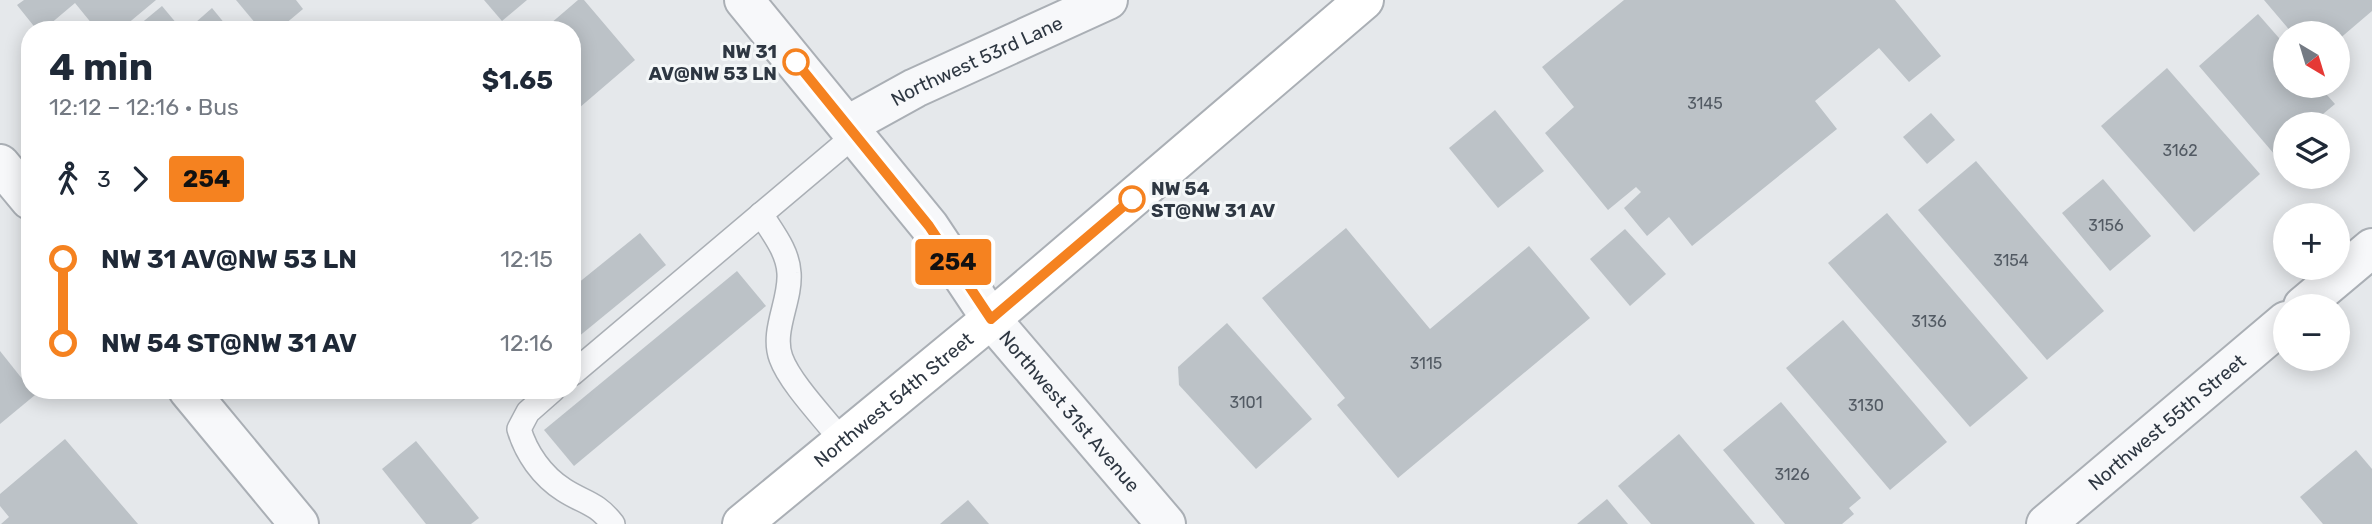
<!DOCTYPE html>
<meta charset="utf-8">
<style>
body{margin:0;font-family:Rubik,sans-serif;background:#f2f2f3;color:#1f2937;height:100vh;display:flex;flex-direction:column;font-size:26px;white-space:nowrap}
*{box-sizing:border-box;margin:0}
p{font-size:23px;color:#747a83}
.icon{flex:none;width:38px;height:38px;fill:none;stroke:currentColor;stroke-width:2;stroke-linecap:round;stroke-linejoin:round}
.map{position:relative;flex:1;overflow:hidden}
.side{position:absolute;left:21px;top:21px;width:560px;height:378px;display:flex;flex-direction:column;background:#fff;border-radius:28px;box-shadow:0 4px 18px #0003}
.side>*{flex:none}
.badge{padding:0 14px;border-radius:5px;font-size:24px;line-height:46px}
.needle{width:46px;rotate:142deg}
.fabs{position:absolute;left:2273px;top:21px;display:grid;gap:14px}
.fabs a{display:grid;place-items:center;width:77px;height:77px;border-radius:50%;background:#fff;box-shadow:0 4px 18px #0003;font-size:35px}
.map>.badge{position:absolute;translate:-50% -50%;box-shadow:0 0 0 4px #fff}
.legs{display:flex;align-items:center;gap:10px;height:77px;padding:0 28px;font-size:23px}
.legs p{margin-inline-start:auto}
.headline{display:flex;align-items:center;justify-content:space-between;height:119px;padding:0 28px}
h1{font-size:38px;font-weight:700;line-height:52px}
ul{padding:0 28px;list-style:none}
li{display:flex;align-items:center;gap:24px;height:84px;font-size:26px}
li i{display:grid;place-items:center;width:10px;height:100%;margin:0 9px;background:currentColor}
li i::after{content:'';width:18px;height:18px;margin:-9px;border:5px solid;border-radius:50%;background:#fff}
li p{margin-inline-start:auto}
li:first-child i{background:linear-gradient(#0000 50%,currentColor 0)}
li:last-child i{background:linear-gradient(currentColor 50%,#0000 0)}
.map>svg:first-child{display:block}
.building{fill:#bcc2c7}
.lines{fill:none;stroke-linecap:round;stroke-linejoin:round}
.service-casing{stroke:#aaafb5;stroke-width:26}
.minor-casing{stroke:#aaafb5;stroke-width:42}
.secondary-casing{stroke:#aaafb5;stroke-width:42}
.service{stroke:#f7f8fa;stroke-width:23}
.minor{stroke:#f7f8fa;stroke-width:38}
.secondary{stroke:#fff;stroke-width:38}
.line-1-casing{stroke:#fff;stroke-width:16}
.line-1{stroke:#f58220;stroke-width:10}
.stop-1-dot{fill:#fff;stroke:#f58220;stroke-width:3.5}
.labels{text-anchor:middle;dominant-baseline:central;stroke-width:6;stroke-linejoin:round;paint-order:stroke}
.number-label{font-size:16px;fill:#525a63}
.stop-label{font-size:19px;font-weight:bold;fill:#2e3742;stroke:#f4f7f8;text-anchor:end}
.street-label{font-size:19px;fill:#2e3742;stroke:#f4f7f8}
</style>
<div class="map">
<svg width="2372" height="524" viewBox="0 0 2372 524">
<rect width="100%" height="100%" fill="#e5e8eb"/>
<g class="building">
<polygon points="24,0 156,0 120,30 97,30 75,3 43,30 37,30 17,5"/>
<polygon points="236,0 296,0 303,9 278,30 261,30"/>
<polygon points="484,0 527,0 502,21"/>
<polygon points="578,0 584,0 635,60 572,114 572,30 543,30"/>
<polygon points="1624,0 1895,0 1941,56 1909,82 1879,48 1815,101 1837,129 1692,246 1669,217 1647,236 1624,208 1641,192 1636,187 1608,210 1545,133 1574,107 1542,67"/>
<polygon points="2264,0 2372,0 2372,11 2338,40 2338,33 2292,33"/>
<polygon points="162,6 182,30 133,30"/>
<polygon points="212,8 230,30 187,30"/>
<polygon points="2258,14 2286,46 2286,86 2319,86 2335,104 2311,124 2286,124 2286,146 2275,155 2199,66"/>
<polygon points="2167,68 2260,174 2194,232 2101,126"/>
<polygon points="1495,110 1544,171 1498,208 1449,148"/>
<polygon points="1931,113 1955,140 1927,164 1903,137"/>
<polygon points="1976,161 2104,311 2047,360 1918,210"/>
<polygon points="2103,179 2151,236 2110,271 2062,213"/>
<polygon points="1887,213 2028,378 1970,427 1828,263"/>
<polygon points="1346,228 1430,329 1529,246 1590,318 1398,478 1337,405 1345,398 1262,298"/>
<polygon points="1625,229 1666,274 1630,306 1590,259"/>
<polygon points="640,233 666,265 572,342 572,288"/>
<polygon points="737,271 766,306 574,466 544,430"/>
<polygon points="1843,320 1947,442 1890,490 1786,368"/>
<polygon points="1227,323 1312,419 1256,469 1179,385 1178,367"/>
<polygon points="0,351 35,395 0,424"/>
<polygon points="1781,402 1861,498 1849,508 1854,514 1842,524 1785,524 1723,450"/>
<polygon points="1679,434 1755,524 1651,524 1618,486"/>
<polygon points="65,439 138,524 1,524 9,517 0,506 0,494"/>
<polygon points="416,441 479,518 471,524 426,524 382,469"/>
<polygon points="2356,450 2372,469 2372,524 2323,524 2300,497"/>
<polygon points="1607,499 1628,524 1577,524"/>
<polygon points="968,500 989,524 940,524"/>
</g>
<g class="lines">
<g class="service-casing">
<g id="service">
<path d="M761 214C772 232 788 251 789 273 791 301 771 331 781 358 790 383 825 419 842 441"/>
<polyline points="572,374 855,135"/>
<path d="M553 390 528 412 519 429C526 453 542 476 564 490 584 503 596 502 613 524"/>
</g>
</g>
<g class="minor-casing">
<g id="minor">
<path id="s1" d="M744 0 929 226 991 319 1166 524"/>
<path id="s2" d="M848 125 915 88 1108 0"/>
<polyline points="0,164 30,200"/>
<polyline points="2303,306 2372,248"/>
<polyline points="188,390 299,524"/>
<path id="s3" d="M2046 524 2286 321"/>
</g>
</g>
<g class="secondary-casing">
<g id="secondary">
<path id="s4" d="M742 524 991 319 1364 0"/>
</g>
</g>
<use href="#service" class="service"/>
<use href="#minor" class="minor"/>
<use href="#secondary" class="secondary"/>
</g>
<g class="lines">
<g class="line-1-casing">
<polyline id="line-1" points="796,62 929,226 991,319 1132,199"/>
</g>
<use href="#line-1" class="line-1"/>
</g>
<g class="stop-1-dot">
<circle cx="796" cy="62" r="12"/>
<circle cx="1132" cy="199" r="12"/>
</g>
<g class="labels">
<g class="number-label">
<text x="1705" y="103">3145</text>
<text x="2180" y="150">3162</text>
<text x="2106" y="225">3156</text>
<text x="2011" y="260">3154</text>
<text x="1929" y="321">3136</text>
<text x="1426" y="363">3115</text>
<text x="1246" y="402">3101</text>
<text x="1866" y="405">3130</text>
<text x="1792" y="474">3126</text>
</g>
<g class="stop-label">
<text x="777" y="51">NW 31<tspan x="777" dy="22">AV@NW 53 LN</tspan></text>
<text x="1151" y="188" text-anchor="start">NW 54<tspan x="1151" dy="22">ST@NW 31 AV</tspan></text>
</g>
<g class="street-label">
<text stroke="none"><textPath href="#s2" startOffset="144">Northwest 53rd Lane</textPath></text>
<text stroke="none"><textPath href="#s4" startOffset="196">Northwest 54th Street</textPath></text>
<text stroke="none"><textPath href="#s1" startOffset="525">Northwest 31st Avenue</textPath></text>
<text stroke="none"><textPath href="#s3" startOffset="158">Northwest 55th Street</textPath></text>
</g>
</g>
</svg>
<div class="fabs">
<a><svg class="needle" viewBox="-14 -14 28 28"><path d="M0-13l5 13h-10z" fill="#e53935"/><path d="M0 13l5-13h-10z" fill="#747a83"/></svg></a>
<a><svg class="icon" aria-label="layers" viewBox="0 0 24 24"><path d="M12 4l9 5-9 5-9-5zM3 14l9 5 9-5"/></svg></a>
<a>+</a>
<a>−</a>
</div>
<b class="badge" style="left:953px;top:262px;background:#f58220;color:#111">254</b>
<section class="side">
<div class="headline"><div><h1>4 min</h1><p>12:12 – 12:16 · Bus</p></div><b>$1.65</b></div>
<div class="legs"><svg class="icon" aria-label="walk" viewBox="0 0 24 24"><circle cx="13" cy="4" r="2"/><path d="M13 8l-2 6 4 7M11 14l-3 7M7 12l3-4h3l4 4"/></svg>3<svg class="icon" aria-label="forward" viewBox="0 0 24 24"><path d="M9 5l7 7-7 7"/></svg><b class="badge" style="background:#f58220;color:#111">254</b></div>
<ul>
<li><i style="color:#f58220"></i><b>NW 31 AV@NW 53 LN</b><p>12:15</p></li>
<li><i style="color:#f58220"></i><b>NW 54 ST@NW 31 AV</b><p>12:16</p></li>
</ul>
</section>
</div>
